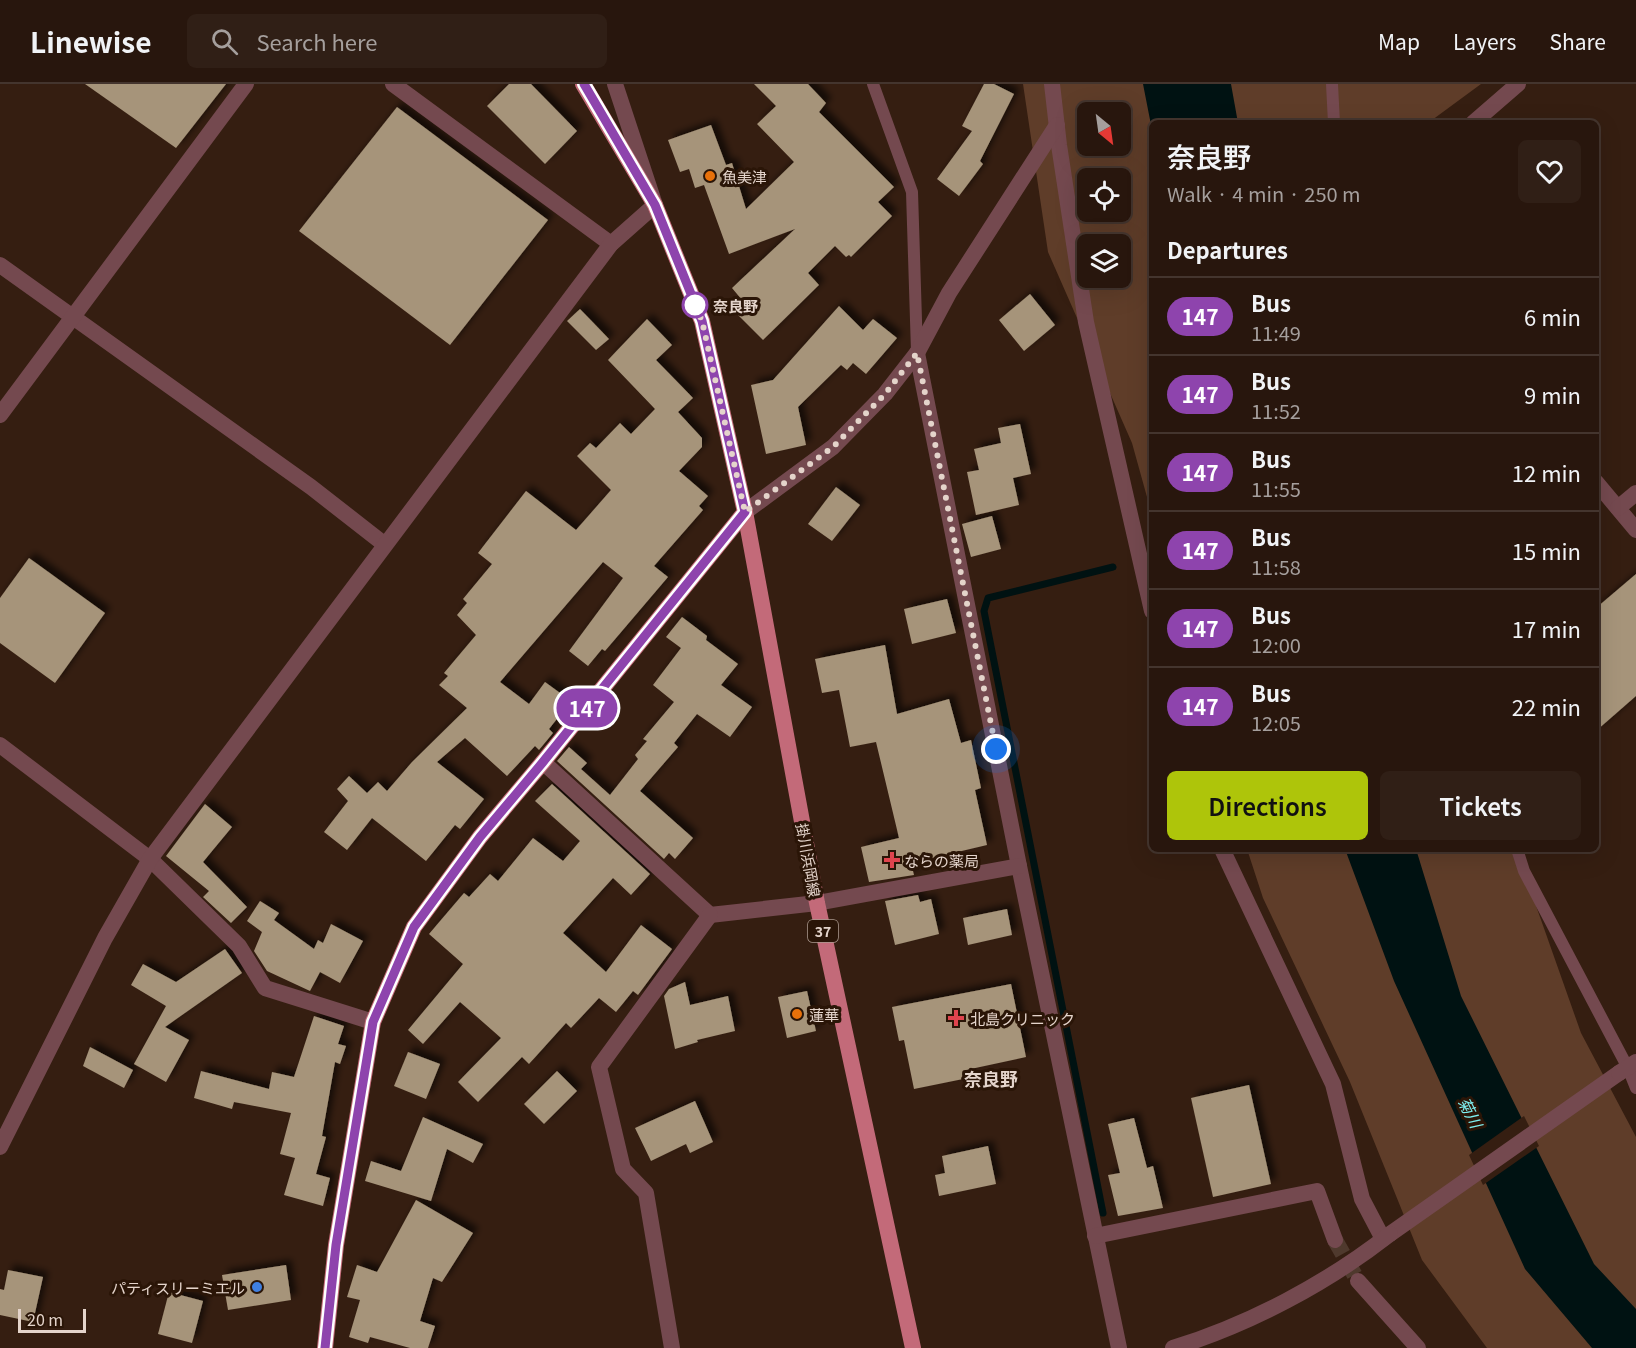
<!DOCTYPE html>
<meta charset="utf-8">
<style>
body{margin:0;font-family:Georgia,"Noto Sans JP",serif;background:#301f16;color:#f1f3f6;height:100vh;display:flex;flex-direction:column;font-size:22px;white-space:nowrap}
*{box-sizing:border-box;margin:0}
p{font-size:20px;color:#a59f9d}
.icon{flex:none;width:33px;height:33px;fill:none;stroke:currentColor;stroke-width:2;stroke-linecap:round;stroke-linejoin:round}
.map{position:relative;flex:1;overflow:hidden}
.side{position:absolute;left:1149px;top:36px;width:450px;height:732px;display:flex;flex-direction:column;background:#28160d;border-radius:9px;box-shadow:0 6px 24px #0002,0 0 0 2px #44352e}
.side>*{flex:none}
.badge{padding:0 12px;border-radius:20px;font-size:21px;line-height:39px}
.needle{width:39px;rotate:151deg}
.tools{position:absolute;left:1077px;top:18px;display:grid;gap:12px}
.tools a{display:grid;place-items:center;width:54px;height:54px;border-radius:9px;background:#28160d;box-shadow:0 6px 24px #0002,0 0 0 2px #44352e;font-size:30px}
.scale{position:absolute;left:18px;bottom:15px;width:68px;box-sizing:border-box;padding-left:6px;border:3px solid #e4d4cb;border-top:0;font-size:16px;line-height:21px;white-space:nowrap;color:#e4d4cb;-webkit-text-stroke:4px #2a1507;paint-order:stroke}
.you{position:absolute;width:30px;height:30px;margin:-15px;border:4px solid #fff;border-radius:50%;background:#1a73e8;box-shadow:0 0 0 9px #1a73e833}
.map>.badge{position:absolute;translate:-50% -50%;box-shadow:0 0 0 3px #fff}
h2{padding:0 18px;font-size:22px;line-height:54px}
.round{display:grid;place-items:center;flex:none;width:63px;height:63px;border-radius:9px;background:#301f16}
.headline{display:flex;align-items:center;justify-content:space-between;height:102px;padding:0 18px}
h1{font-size:28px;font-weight:600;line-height:45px}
.cta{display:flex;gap:12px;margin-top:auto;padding:12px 18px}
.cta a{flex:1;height:69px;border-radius:9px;background:#aec50a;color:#111;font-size:24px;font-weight:600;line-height:69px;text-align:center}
.cta a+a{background:#301f16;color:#f1f3f6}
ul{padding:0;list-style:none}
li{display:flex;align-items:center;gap:18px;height:78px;padding:0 18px;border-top:2px solid #44352e}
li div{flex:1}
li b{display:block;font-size:22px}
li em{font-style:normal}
li .badge{min-width:66px;font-weight:700;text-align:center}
header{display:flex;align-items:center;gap:36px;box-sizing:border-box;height:84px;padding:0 30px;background:#28160d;border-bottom:2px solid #44352e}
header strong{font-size:28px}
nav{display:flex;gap:33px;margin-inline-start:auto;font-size:21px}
.search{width:420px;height:54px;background:#301f16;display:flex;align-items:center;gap:15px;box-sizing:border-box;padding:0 21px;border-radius:9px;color:#a59f9d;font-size:22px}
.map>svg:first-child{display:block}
.green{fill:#5f3d29;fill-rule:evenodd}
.water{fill:#001212}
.pier{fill:#351e11}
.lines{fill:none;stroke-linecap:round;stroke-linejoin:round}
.stream{stroke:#001212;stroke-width:7}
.building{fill:#a6947a;filter:url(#shadow)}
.minor-tunnel{stroke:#4f392d;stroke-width:16;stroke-dasharray:16 8;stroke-linecap:butt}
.service{stroke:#74494f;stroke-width:12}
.minor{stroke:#74494f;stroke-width:16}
.tertiary{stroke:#74494f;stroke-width:16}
.primary{stroke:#c36a79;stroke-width:16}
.line-casing{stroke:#fff;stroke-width:14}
.line{stroke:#8e44ad;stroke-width:9}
.walk{stroke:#e4d4cb;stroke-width:6;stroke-dasharray:0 10.8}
.food-dot{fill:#e8710a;stroke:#2a1507;stroke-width:2}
.stop-dot{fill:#fff;stroke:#8e44ad;stroke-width:3}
.health-dot{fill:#e0444e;stroke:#2a1507;stroke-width:2}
.shop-dot{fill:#3f7fe0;stroke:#2a1507;stroke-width:2}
.labels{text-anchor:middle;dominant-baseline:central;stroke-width:6;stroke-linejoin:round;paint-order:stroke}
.shield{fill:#2a1507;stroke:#ac9b90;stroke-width:1.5}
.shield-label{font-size:14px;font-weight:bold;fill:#e4d4cb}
.poi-label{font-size:15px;fill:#e4d4cb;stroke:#2a1507;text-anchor:start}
.stop-label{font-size:15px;font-weight:bold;fill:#e4d4cb;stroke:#2a1507;text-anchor:start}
.street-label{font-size:15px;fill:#e4d4cb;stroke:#2a1507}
.water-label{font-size:16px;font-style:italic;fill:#7eeff0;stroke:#2a1507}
.quarter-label{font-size:18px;font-weight:bold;fill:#e4d4cb;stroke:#2a1507}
</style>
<header>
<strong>Linewise</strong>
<div class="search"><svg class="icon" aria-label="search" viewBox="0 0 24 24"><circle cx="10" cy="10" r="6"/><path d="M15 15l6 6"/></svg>Search here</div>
<nav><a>Map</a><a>Layers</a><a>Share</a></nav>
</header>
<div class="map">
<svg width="1636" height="1264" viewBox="0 0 1636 1264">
<defs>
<filter id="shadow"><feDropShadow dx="5.5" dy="-5.5" stdDeviation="3" flood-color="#0009"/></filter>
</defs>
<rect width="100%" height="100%" fill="#351e11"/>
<g class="green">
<path d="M1023 0H1481L1428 39H1152V431L1132 359 1048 168ZM1088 28H1120V62H1088ZM1088 94H1120V128H1088ZM1088 160H1120V194H1088Z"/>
<polygon points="1247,765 1516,765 1581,949 1636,1053 1636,1264 1487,1264 1422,1176 1350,998 1263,814"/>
</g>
<g class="water">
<polygon points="1143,0 1231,0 1238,39 1152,39 1152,46"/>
<polygon points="1345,765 1416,765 1461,912 1594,1180 1636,1225 1636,1264 1592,1264 1525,1185 1394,897"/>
</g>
<polygon class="pier" points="1524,1032 1539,1062 1483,1101 1469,1071"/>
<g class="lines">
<polyline class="stream" points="1103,1129 984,527 988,514 1113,483"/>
</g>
<g class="building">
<polygon points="85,0 226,0 176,64"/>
<polygon points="509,0 531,0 577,47 545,80 487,22"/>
<polygon points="754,0 808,0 826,19 819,28 894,103 878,118 892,132 851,173 849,171 846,173 835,162 808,189 819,201 763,256 738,231 747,222 732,204 795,145 729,170 704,101 695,104 689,85 680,88 668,56 711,41 726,81 732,79 746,125 794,78 757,40 776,22"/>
<polygon points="984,0 994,0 1014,10 980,77 983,80 959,112 937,95 972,47 962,42"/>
<polygon points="397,23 548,136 450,261 299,147"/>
<polygon points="1030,210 1055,241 1024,267 999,236"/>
<polygon points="839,222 863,246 873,235 897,254 866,290 853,279 847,286 841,281 798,323 806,361 766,370 751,301 773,296"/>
<polygon points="580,225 609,255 596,266 567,237"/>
<polygon points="647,235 672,261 656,276 693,314 678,328 702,354 702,363 679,387 708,412 699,422 703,426 654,482 668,493 605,567 602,565 588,582 569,567 623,494 603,478 500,598 529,620 545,598 571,617 549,645 553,649 539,666 535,662 507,692 465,654 437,678 484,715 460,745 455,741 426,777 372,734 347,766 324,748 348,717 337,705 349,692 367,709 378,698 387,707 412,678 467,624 439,601 448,592 444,589 476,551 457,531 467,519 463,515 492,480 478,469 526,407 576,446 611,406 577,372 590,359 596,364 620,339 631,350 655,325 608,276"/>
<polygon points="1020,340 1031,390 1013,394 1019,421 976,431 967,388 979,386 974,365 1001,359 998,344"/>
<polygon points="836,403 860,421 832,457 808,440"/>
<polygon points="992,432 1001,465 971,473 962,440"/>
<polygon points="29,474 105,529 55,599 0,559 0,514"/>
<polygon points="1636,490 1636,612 1596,647 1596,524"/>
<polygon points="947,515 956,549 912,560 904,525"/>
<polygon points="682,533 707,552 706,556 738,580 721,601 752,623 730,653 697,630 674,659 678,663 640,707 693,754 675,775 669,769 664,775 557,677 569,663 587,679 581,685 610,711 638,675 635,671 647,657 643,655 674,618 653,601 681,564 666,553"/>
<polygon points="885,561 897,630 949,615 961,659 971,656 981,704 975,706 987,761 911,779 914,791 869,798 861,763 899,754 876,658 850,663 839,606 822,609 815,575"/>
<polygon points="552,700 650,790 631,811 613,794 563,849 606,888 641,841 672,865 638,911 633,907 616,928 599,914 571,944 566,939 529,980 522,973 478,1018 458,998 501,954 460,918 423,960 408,946 463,880 429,850 464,809 469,813 490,790 498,797 533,754 563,777 580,757 535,717"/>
<polygon points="205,720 232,743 203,778 247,823 231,839 203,813 209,807 166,772"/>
<polygon points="918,811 920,818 931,815 939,850 895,861 885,817"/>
<polygon points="260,817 279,829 274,836 314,865 318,856 323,859 331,840 363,857 340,899 320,888 310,907 267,887 254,867 262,848 247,837"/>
<polygon points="1007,825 1012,851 968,861 963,834"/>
<polygon points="225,865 242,889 165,943 189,956 166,998 134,980 166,922 131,901 143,880 176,898"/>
<polygon points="685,898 690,921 728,912 735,947 697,956 698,958 675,965 664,912 669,905"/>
<polygon points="1011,900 1026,973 966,986 968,994 914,1005 904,956 899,957 892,923"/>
<polygon points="807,907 816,947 787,954 778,913"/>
<polygon points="314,932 344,942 338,960 346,962 340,980 335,978 322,1052 326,1053 316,1090 330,1094 323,1122 284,1111 295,1074 280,1070 291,1029 234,1018 232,1025 194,1014 201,987 269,1005 272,988 294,993"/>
<polygon points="90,963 133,986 124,1004 83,982"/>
<polygon points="408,968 440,980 426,1015 394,1002"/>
<polygon points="557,987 577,1007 544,1040 524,1020"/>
<polygon points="1249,1001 1271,1100 1213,1113 1191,1014"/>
<polygon points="695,1017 713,1058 690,1069 686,1060 651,1077 635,1044"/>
<polygon points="423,1033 483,1060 473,1079 447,1065 431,1117 365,1097 371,1077 401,1087"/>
<polygon points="1134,1034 1147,1084 1153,1082 1163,1124 1118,1132 1108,1091 1120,1089 1108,1040"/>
<polygon points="988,1062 996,1100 939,1112 935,1091 945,1089 942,1072"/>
<polygon points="416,1116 473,1149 442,1198 433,1194 420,1237 435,1242 428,1264 410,1264 370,1253 368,1259 349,1253 360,1216 347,1213 357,1181 377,1188"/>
<polygon points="286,1181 291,1216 228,1226 222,1191"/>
<polygon points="8,1186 43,1193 33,1238 0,1231 0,1205 4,1206"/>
<polygon points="169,1208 203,1217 192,1259 158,1250"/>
</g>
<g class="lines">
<polyline class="minor-tunnel" points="1335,1156 1358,1197"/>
<g class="service">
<polyline points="873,0 912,108 917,268"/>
<polyline points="1332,0 1334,39"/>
<polyline points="1517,765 1524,787 1628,984 1636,1004"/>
</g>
<g class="minor">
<polyline points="393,0 611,160"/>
<polyline points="1052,0 1059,61 1086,238 1152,527"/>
<polyline points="1473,39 1518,0"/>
<polyline points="0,181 311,403 384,460"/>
<polyline points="917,269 1019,782 1119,1264"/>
<polyline points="0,331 246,0"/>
<polyline points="1596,398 1636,446"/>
<polyline points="1618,424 1636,409"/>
<polyline points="745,428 833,363 885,310 917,269 949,209 1057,41"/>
<polyline points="0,661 150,775 239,862 265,904 373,938"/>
<polyline points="543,678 710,831 817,819 1019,782"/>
<polyline points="1222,765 1333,1000 1362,1115 1383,1155"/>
<polyline points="0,1063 105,854 150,775 611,160 655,121 615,0"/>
<polyline points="1390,1150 1619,989"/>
<polyline points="1095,1152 1317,1107 1335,1156"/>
<polyline points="1358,1197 1418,1264"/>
<polyline points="672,1264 646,1109 623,1085 599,983 710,831"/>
</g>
<g class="tertiary">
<polyline points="1619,989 1636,978"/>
<path d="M1173 1264C1250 1240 1326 1200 1390 1150"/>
</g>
<g class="primary">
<polyline points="583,0 655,121 702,237 745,428 817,819 913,1264"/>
<polyline points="325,1264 336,1161 373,938 414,843 480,753 543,678 745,428"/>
</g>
</g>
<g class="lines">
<g class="line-casing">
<polyline id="line" points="325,1264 336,1161 373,938 414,843 480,753 543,678 745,428 702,237 655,121 584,0"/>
</g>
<use href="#line" class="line"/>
<polyline class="walk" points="695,221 694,217 702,237 745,428 833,363 885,310 917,269 996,665"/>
</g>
<g class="food-dot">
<circle cx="710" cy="92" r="6"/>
<circle cx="797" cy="930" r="6"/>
</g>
<circle class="stop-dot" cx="695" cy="221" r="12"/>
<g class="health-dot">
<path d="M889 767h6v6h6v6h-6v6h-6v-6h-6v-6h6z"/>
<path d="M953 925h6v6h6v6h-6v6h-6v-6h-6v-6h6z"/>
</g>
<circle class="shop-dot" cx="257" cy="1203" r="6"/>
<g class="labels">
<rect class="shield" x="808" y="836" width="30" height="22" rx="4.5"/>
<g class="shield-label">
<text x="823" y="847">37</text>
</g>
<g class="poi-label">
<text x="722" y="92">魚美津</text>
<text x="904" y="776">ならの薬局</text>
<text x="809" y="930">蓮華</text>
<text x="970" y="934">北島クリニック</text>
<text x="245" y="1203" text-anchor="end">パティスリーミエル</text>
</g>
<g class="stop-label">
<text x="713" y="221">奈良野</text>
</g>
<g class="street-label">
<text transform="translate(809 776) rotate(80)">掛川浜岡線</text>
</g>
<g class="water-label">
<text transform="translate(1471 1028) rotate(63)">菊川</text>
</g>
<g class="quarter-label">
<text x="991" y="994">奈良野</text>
</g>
</g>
</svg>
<div class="tools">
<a><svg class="needle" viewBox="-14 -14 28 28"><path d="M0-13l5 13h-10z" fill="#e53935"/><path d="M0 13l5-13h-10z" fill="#a59f9d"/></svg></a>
<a><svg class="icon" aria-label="locate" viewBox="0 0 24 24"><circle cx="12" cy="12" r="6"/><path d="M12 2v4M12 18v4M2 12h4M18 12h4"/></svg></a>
<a><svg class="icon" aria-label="layers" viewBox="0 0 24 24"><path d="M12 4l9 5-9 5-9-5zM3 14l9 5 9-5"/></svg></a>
</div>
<div class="scale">20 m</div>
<div class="you" style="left:996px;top:665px"></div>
<b class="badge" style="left:587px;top:624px;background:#8e44ad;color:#fff">147</b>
<section class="side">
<div class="headline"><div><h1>奈良野</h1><p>Walk · 4 min · 250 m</p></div><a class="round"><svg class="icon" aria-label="heart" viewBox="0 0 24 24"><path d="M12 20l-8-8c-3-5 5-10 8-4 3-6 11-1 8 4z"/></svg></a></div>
<h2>Departures</h2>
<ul>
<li><span class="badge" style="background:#8e44ad;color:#fff">147</span><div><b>Bus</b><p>11:49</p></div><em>6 min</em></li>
<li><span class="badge" style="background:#8e44ad;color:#fff">147</span><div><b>Bus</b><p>11:52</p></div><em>9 min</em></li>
<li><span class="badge" style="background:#8e44ad;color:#fff">147</span><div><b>Bus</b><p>11:55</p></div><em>12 min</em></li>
<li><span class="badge" style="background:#8e44ad;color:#fff">147</span><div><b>Bus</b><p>11:58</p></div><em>15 min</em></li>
<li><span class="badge" style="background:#8e44ad;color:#fff">147</span><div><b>Bus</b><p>12:00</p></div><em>17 min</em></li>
<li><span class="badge" style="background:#8e44ad;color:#fff">147</span><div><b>Bus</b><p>12:05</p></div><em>22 min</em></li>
</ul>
<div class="cta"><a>Directions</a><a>Tickets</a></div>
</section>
</div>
